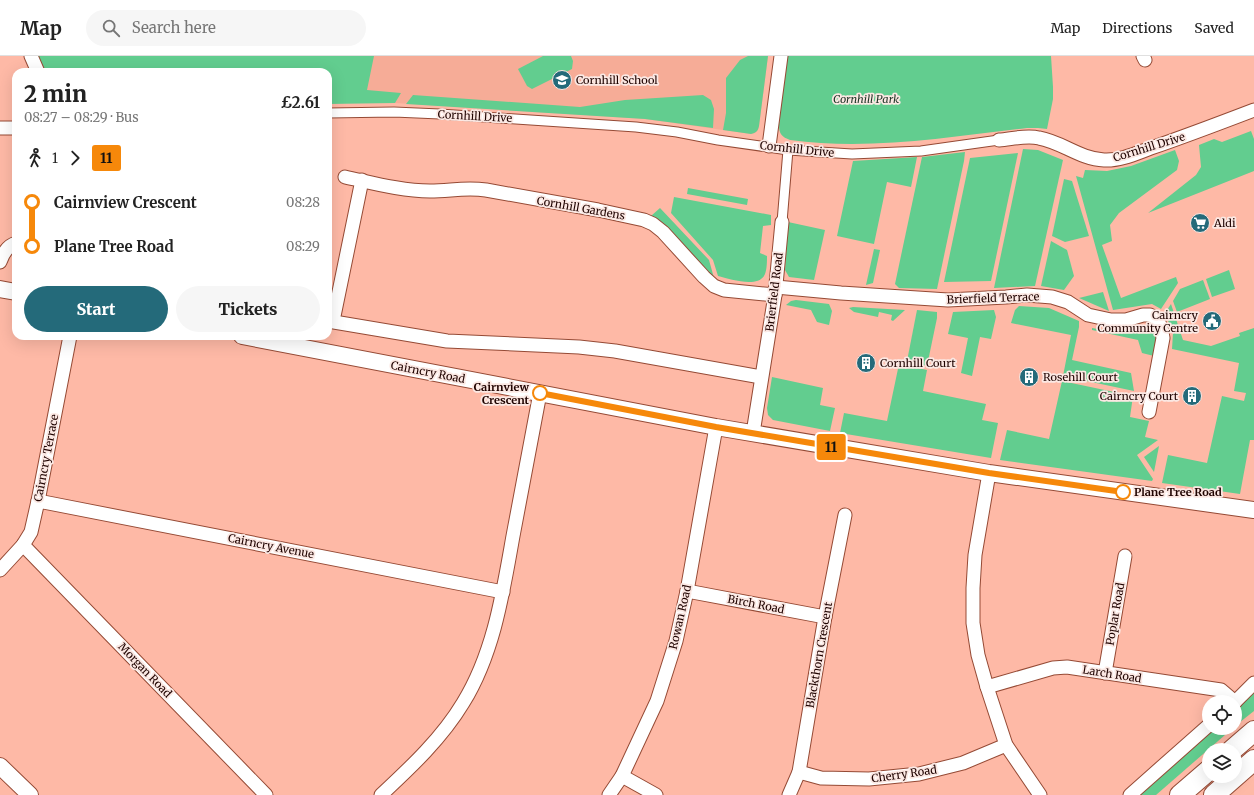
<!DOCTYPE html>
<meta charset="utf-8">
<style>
body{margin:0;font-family:Merriweather,serif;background:#f6f6f6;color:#222;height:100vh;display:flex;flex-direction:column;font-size:15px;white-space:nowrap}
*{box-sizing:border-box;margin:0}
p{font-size:13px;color:#767676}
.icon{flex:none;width:22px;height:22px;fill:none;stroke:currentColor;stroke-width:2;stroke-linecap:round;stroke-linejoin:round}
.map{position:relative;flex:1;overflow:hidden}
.sheet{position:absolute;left:12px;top:12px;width:320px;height:272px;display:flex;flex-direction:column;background:#fff;border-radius:12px;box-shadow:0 4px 16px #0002}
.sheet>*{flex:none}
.badge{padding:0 8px;border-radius:3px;font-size:14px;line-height:26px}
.buttons{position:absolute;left:1202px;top:639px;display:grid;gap:8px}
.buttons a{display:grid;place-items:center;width:40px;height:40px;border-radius:50%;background:#fff;box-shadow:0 4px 16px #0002;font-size:20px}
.map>.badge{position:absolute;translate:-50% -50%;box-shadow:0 0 0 2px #fff}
.legs{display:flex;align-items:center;gap:6px;height:44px;padding:0 12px;font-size:13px}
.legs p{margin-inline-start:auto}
.headline{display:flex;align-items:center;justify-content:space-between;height:68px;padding:0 12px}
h1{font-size:22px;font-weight:800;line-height:30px}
.primary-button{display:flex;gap:8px;margin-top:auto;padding:8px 12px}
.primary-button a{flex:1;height:46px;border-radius:24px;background:#246a7a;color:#fff;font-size:16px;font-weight:800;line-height:46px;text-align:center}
.primary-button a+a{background:#f6f6f6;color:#222}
ul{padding:0 12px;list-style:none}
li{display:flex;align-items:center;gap:14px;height:44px;font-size:15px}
li i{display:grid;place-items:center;width:6px;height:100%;margin:0 5px;background:currentColor}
li i::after{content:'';width:10px;height:10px;margin:-5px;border:3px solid;border-radius:50%;background:#fff}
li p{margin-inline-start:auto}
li:first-child i{background:linear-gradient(#0000 50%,currentColor 0)}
li:last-child i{background:linear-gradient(currentColor 50%,#0000 0)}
header{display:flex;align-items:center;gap:24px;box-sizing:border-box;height:56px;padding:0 20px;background:#fff;border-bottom:1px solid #e0e0e0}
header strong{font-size:19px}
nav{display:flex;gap:22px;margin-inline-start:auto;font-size:14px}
.search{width:280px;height:36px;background:#f6f6f6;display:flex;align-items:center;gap:10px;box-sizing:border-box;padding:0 14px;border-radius:22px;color:#767676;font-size:15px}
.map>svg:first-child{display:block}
.built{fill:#f6ac97}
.green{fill:#62cd8f}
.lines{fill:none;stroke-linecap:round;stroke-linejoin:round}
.pedestrian-casing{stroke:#954a35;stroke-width:11}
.minor-casing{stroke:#954a35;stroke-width:15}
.tertiary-casing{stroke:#954a35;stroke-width:18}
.primary-casing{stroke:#954a35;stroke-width:22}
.pedestrian{stroke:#fff;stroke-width:9}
.minor{stroke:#fff;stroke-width:13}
.tertiary{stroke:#fff;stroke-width:16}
.primary{stroke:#fff;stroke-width:20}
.line-1-casing{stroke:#fff;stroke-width:9}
.line-1{stroke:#f6880a;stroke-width:6}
.stop-1-dot{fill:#fff;stroke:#f6880a;stroke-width:2}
.labels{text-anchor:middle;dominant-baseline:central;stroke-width:3.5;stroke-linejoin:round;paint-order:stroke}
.poi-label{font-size:11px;fill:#1f0300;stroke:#fbe8e3;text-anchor:start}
.park-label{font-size:11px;font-style:italic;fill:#1b3123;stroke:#fbe8e3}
.street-label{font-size:11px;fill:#1f0300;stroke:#fbe8e3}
.stop-label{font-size:11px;font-weight:bold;fill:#1f0300;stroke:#fbe8e3;text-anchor:end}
</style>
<header>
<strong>Map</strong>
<div class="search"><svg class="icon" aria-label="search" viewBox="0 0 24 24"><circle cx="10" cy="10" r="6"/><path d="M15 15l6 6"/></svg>Search here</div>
<nav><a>Map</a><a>Directions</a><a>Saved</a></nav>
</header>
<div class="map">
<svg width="1254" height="739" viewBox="0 0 1254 739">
<rect width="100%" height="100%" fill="#feb9a6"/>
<polygon class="built" points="361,0 768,0 759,70 758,74 755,77 751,78 645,63 395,47 356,47"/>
<g class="green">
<polygon points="38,0 374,0 367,34 401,37 395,47 328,48 328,16 45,16"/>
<polygon points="543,0 571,0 573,5 572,13 532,33 527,30 518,13"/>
<path d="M748 0H768L759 70C758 75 756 77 751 78L723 74 726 57V22L740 4Z"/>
<path d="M787 0H1051L1053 31V43L1047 73 1038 72H1027C949 81 869 95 790 84 782 81 779 78 779 69Z"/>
<polygon points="413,39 580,51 625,44 703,39 711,44 714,53 713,72 645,63 406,48"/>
<polygon points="1251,75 1254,83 1254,115 1148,157 1196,119 1201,111 1199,89 1214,83 1222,86"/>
<polygon points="1023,93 1038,94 1063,104 1035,230 994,232"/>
<polygon points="1175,94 1179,105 1177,114 1119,157 1110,169 1112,185 1102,189 1121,242 1176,221 1178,227 1161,253 1152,248 1113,254 1076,120 1083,122 1085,114 1107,115 1131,110"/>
<polygon points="965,96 964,105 937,233 899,232 895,228 922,101"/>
<polygon points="1018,97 991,225 944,226 970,102"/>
<polygon points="917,101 911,131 887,126 874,188 837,180 853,105"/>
<polygon points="1064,123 1072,125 1089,180 1065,186 1052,180"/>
<polygon points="688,132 748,143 747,149 687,138"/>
<path d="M674 141 771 159V169L763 170 760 197 767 200C767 205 767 213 765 218 759 233 730 223 718 220L713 204 671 157Z"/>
<polygon points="660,152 709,204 714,222 658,163 651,160"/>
<polygon points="788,166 825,174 814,224 789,221 785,214"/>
<polygon points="1051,185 1067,194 1074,220 1064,234 1041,230"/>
<polygon points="874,193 880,194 873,227 866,229"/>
<polygon points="1229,214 1235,233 1212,241 1206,223"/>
<polygon points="1203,224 1210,243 1177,256 1173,245 1180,233"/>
<polygon points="1103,236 1109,255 1079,242"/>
<polygon points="796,244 829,248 832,255 829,269 817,266 811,254 786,249 791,245"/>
<polygon points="1171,248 1183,284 1211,290 1240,280 1239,277 1254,272 1254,384 1250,384 1240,438 1162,427 1168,399 1207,407 1222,340 1244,345 1246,337 1234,335 1239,307 1172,293 1173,277 1165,257"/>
<polygon points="1019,250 1049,252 1079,265 1079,271 1072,304 1131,317 1134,335 1063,320 1071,279 1011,267 1015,254"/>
<polygon points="853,251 905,254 893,265 891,264 892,259 879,256 878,261 854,256 849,252"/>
<polygon points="917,254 937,256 937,262 927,310 907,305"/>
<polygon points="994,254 996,261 991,283 980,281 972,320 961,317 968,282 948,278 953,256"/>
<path d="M1151 268C1159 279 1156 287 1154 300L1142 297 1138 284 1092 274V272L1114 276 1133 275Z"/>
<polygon points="899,308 927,314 923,335 986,348 982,364 998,367 991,402 840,377 844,357 887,365"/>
<polygon points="772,321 823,332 820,349 835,352 830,375 773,364 768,359 767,352"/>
<polygon points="1062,325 1133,340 1130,361 1149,365 1145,381 1158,384 1137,399 1153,423 1152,425 1000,404 1007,374 1049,383"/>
<polygon points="1159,390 1154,416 1144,401"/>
<polygon points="1254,636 1254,655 1235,670 1235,654"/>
<polygon points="1215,672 1233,672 1156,739 1137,739"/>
</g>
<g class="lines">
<g class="pedestrian-casing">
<g id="pedestrian">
<polyline points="328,57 394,56 440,58 636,71 677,76 718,84 788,94 852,98 921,95 999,84"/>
<polyline points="782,166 788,94"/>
</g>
</g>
<g class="minor-casing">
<g id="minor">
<polyline points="31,0 38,16"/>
<polyline points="1143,0 1145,4"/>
<polyline points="0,72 16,72"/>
<path d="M999 84C1012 83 1026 79 1039 82 1062 86 1080 103 1104 104 1120 105 1137 97 1151 92 1186 80 1220 67 1254 54"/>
<polyline points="769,90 781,0"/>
<path d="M345 121C373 127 402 135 430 135 450 135 465 131 486 134L598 154 644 164 653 168 663 176 704 221 714 230 724 234 775 239"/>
<path d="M0 206C3 197 7 190 16 187"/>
<polyline points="776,231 841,237 948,244 1006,241 1027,239 1052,241 1068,246 1088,259 1111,264 1126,264 1143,259 1150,259 1157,263 1161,271 1163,282 1149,356"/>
<polyline points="328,265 447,285 579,291 615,295 761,321"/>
<polyline points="333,265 362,124"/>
<polyline points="753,377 775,239 782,166"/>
<polyline points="989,417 975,499 973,532 973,567 978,599 987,631 1006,689 1040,739"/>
<polyline points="38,445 503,536"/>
<polyline points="23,489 266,739"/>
<polyline points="0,514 23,489 31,476 38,445 70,280"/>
<polyline points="687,535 825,561"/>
<polyline points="1105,617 1125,500"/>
<polyline points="987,631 1053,612 1067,611 1221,634 1235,646"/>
<polyline points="1235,646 1254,627"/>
<polyline points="799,716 821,722 869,723 919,718 963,707 1006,689"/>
<polyline points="622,720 656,739"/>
<path d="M381 739C411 711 442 682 463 647 494 597 503 536 513 480 522 432 531 385 540 337"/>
<polyline points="609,739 622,720 657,645 676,585 687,535 716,371"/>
<polyline points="789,739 799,716 825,561 845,459"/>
<polyline points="1130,739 1209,669"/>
</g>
</g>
<g class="tertiary-casing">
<g id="tertiary">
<polyline points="0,233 16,236"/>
<polyline points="242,280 716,371 989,417 1254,454"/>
<polyline points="0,710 30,739"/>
</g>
</g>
<g class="primary-casing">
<g id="primary">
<polyline points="1232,694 1254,675"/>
<polyline points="1180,739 1209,714"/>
<polyline points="1214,739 1254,704"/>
</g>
</g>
<use href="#pedestrian" class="pedestrian"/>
<use href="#minor" class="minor"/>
<use href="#tertiary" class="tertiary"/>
<use href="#primary" class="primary"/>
</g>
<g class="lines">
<g class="line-1-casing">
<polyline id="line-1" points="540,337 716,371 805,386 989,417 1123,436"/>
</g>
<use href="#line-1" class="line-1"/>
</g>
<defs>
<g id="school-disc" transform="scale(1)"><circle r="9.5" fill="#246a7a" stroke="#fbe8e3"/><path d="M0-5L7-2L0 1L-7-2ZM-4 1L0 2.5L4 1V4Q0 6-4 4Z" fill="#fff"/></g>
<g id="supermarket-disc" transform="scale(1)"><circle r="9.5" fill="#246a7a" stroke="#fbe8e3"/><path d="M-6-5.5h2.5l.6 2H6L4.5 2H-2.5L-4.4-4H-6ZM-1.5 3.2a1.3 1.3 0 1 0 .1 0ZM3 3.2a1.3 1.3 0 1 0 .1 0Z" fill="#fff"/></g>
<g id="civic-disc" transform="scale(1)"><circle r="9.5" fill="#246a7a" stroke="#fbe8e3"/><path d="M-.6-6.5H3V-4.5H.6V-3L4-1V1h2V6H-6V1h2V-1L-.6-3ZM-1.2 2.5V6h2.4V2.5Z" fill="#fff"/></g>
<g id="building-disc" transform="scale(1)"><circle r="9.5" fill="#246a7a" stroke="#fbe8e3"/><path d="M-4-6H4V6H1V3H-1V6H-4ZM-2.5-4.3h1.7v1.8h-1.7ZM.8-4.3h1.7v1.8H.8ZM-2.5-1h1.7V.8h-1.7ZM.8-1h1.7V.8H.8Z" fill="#fff"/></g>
</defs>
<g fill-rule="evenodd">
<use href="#school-disc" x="562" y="24"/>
<use href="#supermarket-disc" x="1200" y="167"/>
<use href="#civic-disc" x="1212" y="265"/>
<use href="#building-disc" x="866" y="307"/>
<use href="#building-disc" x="1029" y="321"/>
<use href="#building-disc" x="1192" y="340"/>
</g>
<g class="stop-1-dot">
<circle cx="540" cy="337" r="7"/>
<circle cx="1123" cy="436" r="7"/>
</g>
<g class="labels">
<g class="poi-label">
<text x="576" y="24">Cornhill School</text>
<text x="1214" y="167">Aldi</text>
<text x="1198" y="259" text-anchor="end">Cairncry<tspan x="1198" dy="13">Community Centre</tspan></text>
<text x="880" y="307">Cornhill Court</text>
<text x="1043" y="321">Rosehill Court</text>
<text x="1178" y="340" text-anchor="end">Cairncry Court</text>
</g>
<g class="park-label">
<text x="866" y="43">Cornhill Park</text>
</g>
<g class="street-label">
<text transform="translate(475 60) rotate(3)">Cornhill Drive</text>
<text transform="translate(1149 91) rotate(-17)">Cornhill Drive</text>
<text transform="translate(797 93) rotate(6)">Cornhill Drive</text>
<text transform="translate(581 152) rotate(10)">Cornhill Gardens</text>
<text transform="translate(774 236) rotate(-83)">Brierfield Road</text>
<text transform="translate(993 242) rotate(-2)">Brierfield Terrace</text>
<text transform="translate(428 316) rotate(11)">Cairncry Road</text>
<text transform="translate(46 402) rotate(-79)">Cairncry Terrace</text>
<text transform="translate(271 490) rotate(11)">Cairncry Avenue</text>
<text transform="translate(756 548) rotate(11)">Birch Road</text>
<text transform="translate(1115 558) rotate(-80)">Poplar Road</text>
<text transform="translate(680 561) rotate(-77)">Rowan Road</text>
<text transform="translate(819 599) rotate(-80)">Blackthorn Crescent</text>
<text transform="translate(145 614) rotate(46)">Morgan Road</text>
<text transform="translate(1112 618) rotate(9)">Larch Road</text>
<text transform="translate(904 718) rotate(-8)">Cherry Road</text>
</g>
<g class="stop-label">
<text x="529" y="331">Cairnview<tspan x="529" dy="13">Crescent</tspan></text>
<text x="1134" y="436" text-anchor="start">Plane Tree Road</text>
</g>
</g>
</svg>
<div class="buttons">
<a><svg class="icon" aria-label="locate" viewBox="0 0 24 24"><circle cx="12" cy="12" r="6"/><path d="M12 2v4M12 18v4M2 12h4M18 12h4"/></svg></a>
<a><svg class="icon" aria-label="layers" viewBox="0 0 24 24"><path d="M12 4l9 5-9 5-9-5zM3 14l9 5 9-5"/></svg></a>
</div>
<b class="badge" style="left:831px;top:391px;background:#f6880a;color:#111">11</b>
<section class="sheet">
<div class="headline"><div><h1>2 min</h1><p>08:27 – 08:29 · Bus</p></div><b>£2.61</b></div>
<div class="legs"><svg class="icon" aria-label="walk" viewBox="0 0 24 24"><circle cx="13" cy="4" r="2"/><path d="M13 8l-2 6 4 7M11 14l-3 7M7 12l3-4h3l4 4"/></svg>1<svg class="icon" aria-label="forward" viewBox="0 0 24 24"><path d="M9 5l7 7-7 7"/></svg><b class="badge" style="background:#f6880a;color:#111">11</b></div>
<ul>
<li><i style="color:#f6880a"></i><b>Cairnview Crescent</b><p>08:28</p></li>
<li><i style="color:#f6880a"></i><b>Plane Tree Road</b><p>08:29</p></li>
</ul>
<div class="primary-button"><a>Start</a><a>Tickets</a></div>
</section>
</div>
